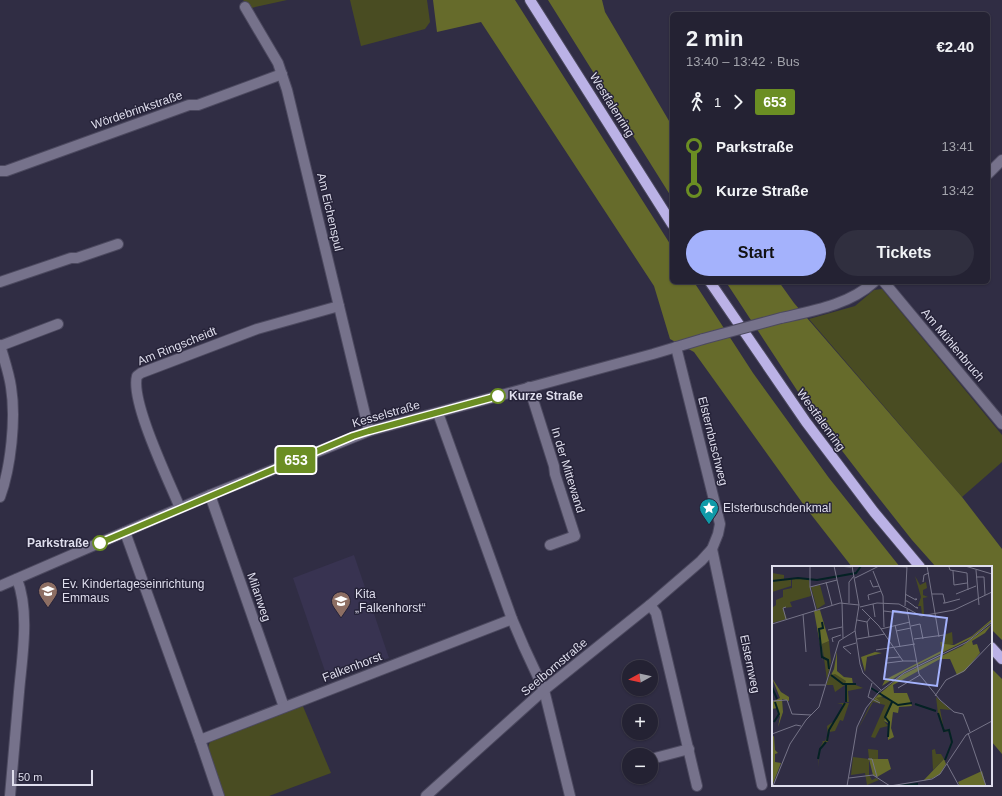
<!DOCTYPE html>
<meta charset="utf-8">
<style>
body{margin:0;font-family:Helvetica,sans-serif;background:#302f3f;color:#f1f3f6;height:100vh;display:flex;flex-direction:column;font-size:15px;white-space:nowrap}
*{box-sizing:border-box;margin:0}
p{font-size:13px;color:#a3a4ac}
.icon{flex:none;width:22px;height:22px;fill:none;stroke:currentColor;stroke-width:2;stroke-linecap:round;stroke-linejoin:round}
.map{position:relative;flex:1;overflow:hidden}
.sheet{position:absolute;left:670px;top:12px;width:320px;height:272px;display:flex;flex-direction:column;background:#242233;border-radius:6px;box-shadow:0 1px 3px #0004,0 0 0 1px #413f4e}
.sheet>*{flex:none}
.badge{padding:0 8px;border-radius:3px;font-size:14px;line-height:26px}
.needle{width:26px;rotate:262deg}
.tools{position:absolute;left:622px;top:660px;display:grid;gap:8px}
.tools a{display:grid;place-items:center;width:36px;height:36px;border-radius:50%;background:#242233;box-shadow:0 1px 3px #0004,0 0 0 1px #413f4e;font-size:20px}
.scale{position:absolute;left:12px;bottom:10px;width:81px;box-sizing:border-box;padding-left:4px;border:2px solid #dfdeed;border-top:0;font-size:11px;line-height:14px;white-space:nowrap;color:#dfdeed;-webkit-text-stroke:3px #262339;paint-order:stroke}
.map>.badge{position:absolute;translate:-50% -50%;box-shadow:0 0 0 2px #fff}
.legs{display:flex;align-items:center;gap:6px;height:44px;padding:0 16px;font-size:13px}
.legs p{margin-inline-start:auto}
.head{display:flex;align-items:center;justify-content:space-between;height:68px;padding:0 16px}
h1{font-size:22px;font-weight:700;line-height:30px}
.button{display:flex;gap:8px;margin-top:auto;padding:8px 16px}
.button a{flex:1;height:46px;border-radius:24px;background:#a4b2fc;color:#111;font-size:16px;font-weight:700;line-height:46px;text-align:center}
.button a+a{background:#302f3f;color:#f1f3f6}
ul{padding:0 16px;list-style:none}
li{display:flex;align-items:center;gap:14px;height:44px;font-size:15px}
li i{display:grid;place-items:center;width:6px;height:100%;margin:0 5px;background:currentColor}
li i::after{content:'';width:10px;height:10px;margin:-5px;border:3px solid;border-radius:50%;background:#242233}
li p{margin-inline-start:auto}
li:first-child i{background:linear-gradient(#0000 50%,currentColor 0)}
li:last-child i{background:linear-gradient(currentColor 50%,#0000 0)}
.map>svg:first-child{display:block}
.built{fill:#383351}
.green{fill:#494c22}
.forest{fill:#666b2b}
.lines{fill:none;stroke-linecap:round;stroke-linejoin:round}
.minor-casing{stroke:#4c495f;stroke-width:12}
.major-casing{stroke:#4c495f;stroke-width:12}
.minor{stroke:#76728b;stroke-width:10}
.major{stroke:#bbb2e6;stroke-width:10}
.minor-bridge-casing{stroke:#4c495f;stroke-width:12;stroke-linecap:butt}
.minor-bridge{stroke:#76728b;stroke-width:10}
.line-1-casing{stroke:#fff;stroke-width:9}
.line-1{stroke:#6b8e23;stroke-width:6}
.stop-1-dot{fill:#fff;stroke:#6b8e23;stroke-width:2}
.labels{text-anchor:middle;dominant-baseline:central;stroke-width:3;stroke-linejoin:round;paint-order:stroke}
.street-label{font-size:12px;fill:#dfdeed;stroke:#262339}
.stop-label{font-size:12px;font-weight:bold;fill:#dfdeed;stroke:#262339;text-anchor:start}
.poi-label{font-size:12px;fill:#dfdeed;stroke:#262339;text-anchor:start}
.inset-river{fill:none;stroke:#042124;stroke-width:2}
.inset-road{fill:none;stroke:#767488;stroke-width:1}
.view{fill:#a4b2fc;fill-opacity:0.15;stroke:#a4b2fc;stroke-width:2}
.inset-edge{fill:none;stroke:#dfdeed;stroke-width:2}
</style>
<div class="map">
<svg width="1002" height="796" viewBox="0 0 1002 796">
<rect width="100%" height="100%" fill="#302d44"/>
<polygon class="built" points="354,555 389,658 328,680 293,578"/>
<g class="green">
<polygon points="243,0 287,0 251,8"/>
<polygon points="350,0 427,0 430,22 425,29 361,46"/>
<polygon points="882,289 1002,435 1002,462 962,497 809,319 855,306 874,290"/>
<polygon points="302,704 331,773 269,796 224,796 208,750 209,744 213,738"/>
</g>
<g class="forest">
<polygon points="433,0 515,0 672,247 672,282 694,282 753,373 829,478 900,567 852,567 806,508 694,352 670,339 654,286 481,22 437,32"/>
<polygon points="548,0 602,0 605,12 672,126 672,198"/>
<polygon points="726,282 779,282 794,303 962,497 1002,549 1002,640 991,629 991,567 936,567 912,540 863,478 806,404"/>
<polygon points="991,668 1002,679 1002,754 991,741"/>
</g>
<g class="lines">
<g class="minor-casing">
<g id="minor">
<polyline points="245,7 278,63 287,90 369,431"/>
<polyline points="0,171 6,171 189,105 198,105 282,74"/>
<polyline points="988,174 1002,160"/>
<polyline points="0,282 71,258 77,258 118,244"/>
<polyline points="884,282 1002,424"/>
<path d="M781 318C812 311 849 305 874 282"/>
<path d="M0 345C4 359 9 373 11 387 16 418 11 467 0 497"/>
<polyline points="0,346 58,324"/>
<polyline points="529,387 554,466 555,474 575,536 550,545"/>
<polyline points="438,413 512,619 524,647 544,690 570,796"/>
<polyline points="210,495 284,707"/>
<path d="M180 508C169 481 130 401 137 376L141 373 257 329 339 306"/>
<polyline points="125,532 200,740 219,796"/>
<polyline points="712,549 762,785"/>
<polyline points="0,586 210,495 369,431 653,354 703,339"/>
<polyline points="650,605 656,613 697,786"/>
<polyline points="200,740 512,619"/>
<polyline points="651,759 689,749"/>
<path d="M10 796C13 761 16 726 19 692 22 657 30 612 17 579"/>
<polyline points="426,796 544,690 650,605 701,561 712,549 718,534 720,524 676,347"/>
</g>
</g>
<g class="major-casing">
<g id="major">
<polyline points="530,0 672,224"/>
<polyline points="710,282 806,422 874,512 920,567"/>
<polyline points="991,647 1002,659"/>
</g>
</g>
<use href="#minor" class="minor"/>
<use href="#major" class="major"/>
<g class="minor-bridge-casing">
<polyline id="minor-bridge" points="703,339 781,318"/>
</g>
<use href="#minor-bridge" class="minor-bridge"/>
</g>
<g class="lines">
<g class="line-1-casing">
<polyline id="line-1" points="100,543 353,436 369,431 498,396"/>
</g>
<use href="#line-1" class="line-1"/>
</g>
<defs>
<g id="sight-pin" transform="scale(1)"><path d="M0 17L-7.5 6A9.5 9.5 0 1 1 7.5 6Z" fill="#0f9aa8" stroke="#262339"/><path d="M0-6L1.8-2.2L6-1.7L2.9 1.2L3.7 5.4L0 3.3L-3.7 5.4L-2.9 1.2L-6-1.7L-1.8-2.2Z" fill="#fff"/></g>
<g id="school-pin" transform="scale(1)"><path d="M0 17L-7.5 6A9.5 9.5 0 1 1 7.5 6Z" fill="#8d6e63" stroke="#262339"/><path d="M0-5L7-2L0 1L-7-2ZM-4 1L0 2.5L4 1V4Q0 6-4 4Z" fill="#fff"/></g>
</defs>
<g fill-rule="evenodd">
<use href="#sight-pin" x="709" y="508"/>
<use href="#school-pin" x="48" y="591"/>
<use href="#school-pin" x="341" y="601"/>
</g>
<g class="stop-1-dot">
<circle cx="498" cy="396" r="7"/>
<circle cx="100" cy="543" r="7"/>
</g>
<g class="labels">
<g class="street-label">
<text transform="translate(612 105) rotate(58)">Westfalenring</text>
<text transform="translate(137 110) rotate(-19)">Wördebrinkstraße</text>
<text transform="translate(330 212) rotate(77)">Am Eichenspul</text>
<text transform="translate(953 345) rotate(50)">Am Mühlenbruch</text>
<text transform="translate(177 346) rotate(-22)">Am Ringscheidt</text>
<text transform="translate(386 414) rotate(-16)">Kesselstraße</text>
<text transform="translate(821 420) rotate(54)">Westfalenring</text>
<text transform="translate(713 441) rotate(76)">Elsternbuschweg</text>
<text transform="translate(568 470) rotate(73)">In der Mittewand</text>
<text transform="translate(259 597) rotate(71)">Milanweg</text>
<text transform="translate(750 664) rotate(78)">Elsternweg</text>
<text transform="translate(352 667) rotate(-21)">Falkenhorst</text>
<text transform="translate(554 667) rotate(-40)">Seelbornstraße</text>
</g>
<g class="stop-label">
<text x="509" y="396">Kurze Straße</text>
<text x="89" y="543" text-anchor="end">Parkstraße</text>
</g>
<g class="poi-label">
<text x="723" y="508">Elsterbuschdenkmal</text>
<text x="62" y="584">Ev. Kindertageseinrichtung<tspan x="62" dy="14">Emmaus</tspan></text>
<text x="355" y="594">Kita<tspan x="355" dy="14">„Falkenhorst“</tspan></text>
</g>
</g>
<g transform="translate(772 566)">
<rect width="220" height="220" fill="#302d44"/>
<path d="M0 7 12 9V13L19 12V20L0 26ZM143 10 148 19 154 16 155 22 151 24V29L156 31 151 32 152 48 150 49 149 40H146L149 31ZM28 12 37 13 39 30 18 36 20 41 11 42 15 53 0 57V42L4 39V34L11 31V24L20 22V13ZM48 19 53 38 45 43 39 21ZM180 66 181 78 169 81 168 76H172V69ZM57 75 59 95 55 114 50 78ZM62 107 74 115V118H81L91 122 76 125 77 136H73V119L63 126 61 119H54L58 109ZM107 130 122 136 112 155 116 160 108 162 103 172 99 171 113 139 101 136 85 165 99 137 102 133 109 136 104 133ZM164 131 179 144 168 143 172 164 177 163 178 164 180 176 173 194 179 176 177 165 172 166 166 148ZM65 137H77L71 155 68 154 63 165 57 166 56 176H53L48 183 46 202 47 184 51 176 50 175H53L56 169 55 160 65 153 70 142V138ZM96 183 106 184V193H97ZM163 183 164 188H169L172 193 161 204 160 184ZM81 191 97 193V209L100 214 104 212 107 214 95 219 93 207 79 209Z" fill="#494c22"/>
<path d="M48 44 57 75 50 78 51 95 42 45ZM220 53V55L198 73 135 104 110 120 113 114 120 110 169 85 172 78 182 79 200 70ZM220 58 213 67 200 75 201 79 205 78 208 87 193 105 185 109 178 93H168L121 119 122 127H135L140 140 127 141 126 147 121 146 119 162 122 171 116 174V157L112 155 121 136 112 130 104 132 109 136 102 133 106 129 130 109 190 80ZM65 85V105L72 111 80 112 81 118H73L74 115 63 108 59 109 62 103ZM103 86 110 87 95 91 93 106 89 91ZM0 112 9 126 17 131V135L10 133 11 146 6 161 8 151 5 142 0 143V136L8 132ZM2 170 3 184 6 187 3 188V196L9 197 0 220V171ZM97 193H116L119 203 105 211 101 209ZM172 193 174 198 168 208 161 212 151 215ZM210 205 214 220H188L186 216Z" fill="#666b2b"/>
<path class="inset-river" d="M0 15 26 12 45 14 84 7 89 0M50 56 51 62 47 63 50 91 56 94 57 103M59 109 71 118H84M0 121 5 133M99 122 126 139 140 137M74 136V118M143 138 164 145M166 147 172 165 177 164 180 176 173 194M2 156 7 148 3 136M116 171 117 156 113 151 120 136M55 175 57 164 73 137M46 193 48 183 54 176M125 220 146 218"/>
<path class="inset-road" d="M9 0H32M38 0V21L44 44M62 0 70 37 71 72M65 0 79 1M80 0 87 39M112 0 135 1M155 0 167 71M193 0 220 8M177 1 178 4 195 7 196 24M204 4 207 39M101 5 111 30 112 61M181 5 182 19 195 17M204 11H212L213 29M83 12 107 0M98 14 101 21 107 20M54 16 60 39M151 16 152 9 157 7M38 21 65 14M133 28 144 34 145 33H143M160 28H171L173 37H171M184 28 204 20M97 34 96 29 109 25M133 35H135L142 40 143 41 145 42H146L144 41M77 37V16L82 10M173 37 188 33M101 38 103 51M133 40 135 0M88 41 105 37 127 38 149 50 182 44 220 26M90 43 107 60 131 95H145M135 43 147 108 168 134 182 146 191 148 198 166M112 45 136 48M31 48 34 86M14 53 11 42 14 41M85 54 95 56 98 52M95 56 97 71M0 58 68 37 87 39 83 64 88 98 91 107 109 124M123 59 128 81M139 60 148 58 151 73M109 63 138 56M56 64 70 61M124 65 139 62M85 73 113 68M142 73 172 69M61 76 60 72 69 69M104 84 143 78M79 88 71 81 84 77M115 92 128 91M115 97 131 95M100 117 96 131 108 137M37 119H53M126 122 148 109M163 130 174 114 192 105 220 76M0 135 15 134 20 148 39 149M196 167 214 220M0 168 24 159 29 160M96 193H100L105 211M175 198 187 220M77 212 101 209 118 220 160 213 168 208 194 169 220 155M1 220 18 178 34 154 47 141 67 75 83 65M75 220 85 161 94 142 106 127 132 107 195 76 220 56"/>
<path class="view" d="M121 45 175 52 165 120 112 113Z"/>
<rect width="220" height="220" class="inset-edge"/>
</g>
</svg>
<div class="tools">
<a><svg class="needle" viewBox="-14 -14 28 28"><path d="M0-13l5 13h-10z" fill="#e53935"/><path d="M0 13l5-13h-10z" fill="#a3a4ac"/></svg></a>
<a>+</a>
<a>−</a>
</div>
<div class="scale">50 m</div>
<b class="badge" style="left:296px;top:460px;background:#6b8e23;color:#fff">653</b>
<section class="sheet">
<div class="head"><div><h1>2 min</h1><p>13:40 – 13:42 · Bus</p></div><b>€2.40</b></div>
<div class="legs"><svg class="icon" aria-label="walk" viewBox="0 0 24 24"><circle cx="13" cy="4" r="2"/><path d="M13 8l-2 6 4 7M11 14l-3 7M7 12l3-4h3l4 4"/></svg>1<svg class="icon" aria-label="forward" viewBox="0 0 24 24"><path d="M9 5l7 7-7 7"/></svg><b class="badge" style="background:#6b8e23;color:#fff">653</b></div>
<ul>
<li><i style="color:#6b8e23"></i><b>Parkstraße</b><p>13:41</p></li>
<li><i style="color:#6b8e23"></i><b>Kurze Straße</b><p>13:42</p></li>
</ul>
<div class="button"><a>Start</a><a>Tickets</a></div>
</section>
</div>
